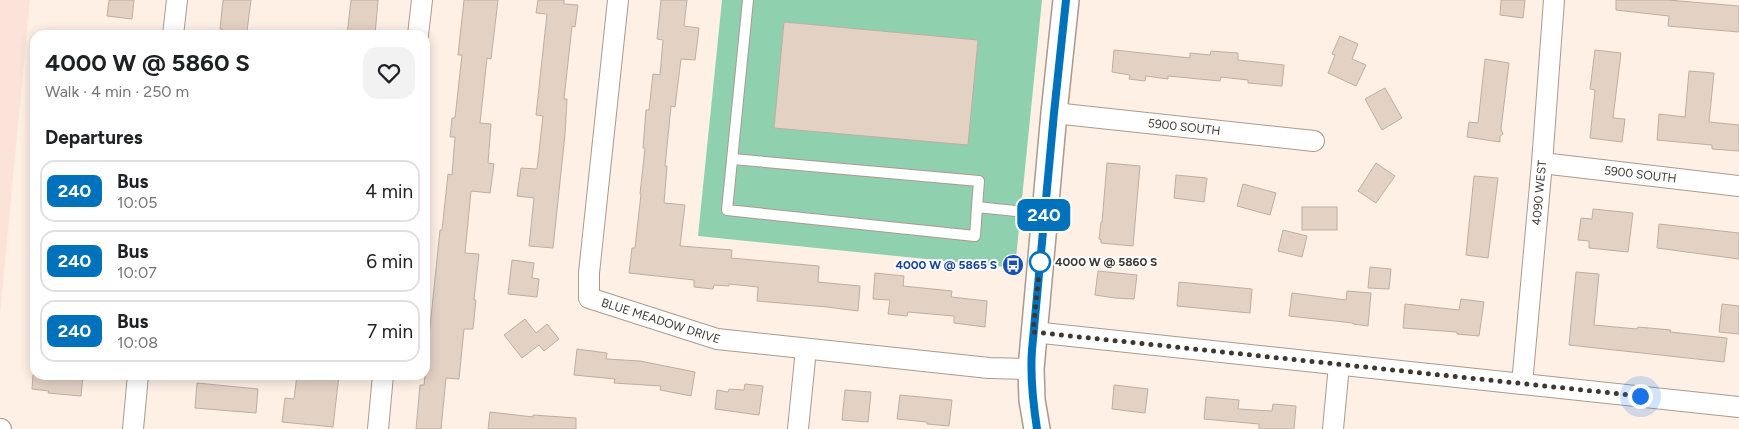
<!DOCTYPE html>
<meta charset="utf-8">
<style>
body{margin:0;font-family:Figtree,sans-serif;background:#f2f2f2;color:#202124;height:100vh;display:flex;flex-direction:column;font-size:19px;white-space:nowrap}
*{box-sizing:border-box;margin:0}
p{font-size:16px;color:#757577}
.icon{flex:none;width:28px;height:28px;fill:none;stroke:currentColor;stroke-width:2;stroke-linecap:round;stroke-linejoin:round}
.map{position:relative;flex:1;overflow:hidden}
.details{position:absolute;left:30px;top:30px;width:400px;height:350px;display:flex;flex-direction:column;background:#fff;border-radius:15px;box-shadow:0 2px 12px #0003}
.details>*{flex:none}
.badge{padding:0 10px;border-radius:8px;font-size:18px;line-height:32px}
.you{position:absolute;width:25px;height:25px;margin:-12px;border:4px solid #fff;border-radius:50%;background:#1a73e8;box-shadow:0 0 0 8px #1a73e833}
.map>.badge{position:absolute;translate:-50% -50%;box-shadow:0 0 0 2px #fff}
h2{padding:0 15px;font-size:19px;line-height:45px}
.round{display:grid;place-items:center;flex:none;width:52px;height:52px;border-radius:15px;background:#f2f2f2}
.summary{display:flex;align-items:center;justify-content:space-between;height:85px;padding:0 15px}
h1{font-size:24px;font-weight:700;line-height:38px}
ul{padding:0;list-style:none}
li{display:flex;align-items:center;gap:15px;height:62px;margin:0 10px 8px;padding:0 5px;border:2px solid #e0e0e0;border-radius:15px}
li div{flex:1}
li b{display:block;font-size:19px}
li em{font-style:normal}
li .badge{min-width:55px;font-weight:700;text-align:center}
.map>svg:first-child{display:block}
.industrial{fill:#fce3da}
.green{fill:#8fd1ae}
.building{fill:#e3d1c4;stroke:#beaea1}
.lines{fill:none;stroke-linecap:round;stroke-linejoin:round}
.service-casing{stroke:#aa9a8e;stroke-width:12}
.minor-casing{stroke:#aa9a8e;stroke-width:22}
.tertiary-casing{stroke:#aa9a8e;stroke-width:28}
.service{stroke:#fff;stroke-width:10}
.minor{stroke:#fff;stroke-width:20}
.tertiary{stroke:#fff;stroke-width:25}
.line-casing{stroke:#fff;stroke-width:11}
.line{stroke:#0072bc;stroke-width:8}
.walk{stroke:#3e3832;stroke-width:5;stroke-dasharray:0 9}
.stop-dot{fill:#fff;stroke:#0072bc;stroke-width:2.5}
.labels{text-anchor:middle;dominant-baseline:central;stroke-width:4;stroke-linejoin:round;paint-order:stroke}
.street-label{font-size:12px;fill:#3e3832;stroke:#fff}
.stop-label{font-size:12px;font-weight:bold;fill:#3e3832;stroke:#fff;text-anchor:start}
.transit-label{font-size:12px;font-weight:bold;fill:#164399;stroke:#fff;text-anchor:end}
</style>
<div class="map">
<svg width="1739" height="429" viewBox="0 0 1739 429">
<rect width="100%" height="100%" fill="#fef0e5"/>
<polygon class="industrial" points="0,0 30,0 0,315"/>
<polygon class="green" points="722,0 1042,0 1015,268 698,236"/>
<g class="building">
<polygon points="109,0 134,0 132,19 107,16"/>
<polygon points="223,0 251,0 247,31 246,31 245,35 221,35 222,29 220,29"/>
<polygon points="351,0 378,0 375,35 347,35"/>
<polygon points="464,0 498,0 491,59 487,58 480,123 491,124 488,163 494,164 490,193 471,191 465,253 479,254 474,300 476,300 473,329 464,329 459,379 446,378 441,429 416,429 420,385 424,385 440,230 442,230 448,174 452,175 455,137 450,137 452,118 455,118 462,55 458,55"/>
<polygon points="538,0 564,0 564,4 578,5 575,27 572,26 564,99 567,99 565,134 553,248 529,246 534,198 517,196 521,168 537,169 543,116 536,115 547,14 536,13"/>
<polygon points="661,0 687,0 684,26 699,28 695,60 681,59 675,107 671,106 665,166 667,166 664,203 685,205 680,246 732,250 731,258 819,266 818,282 860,286 858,311 827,307 757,301 758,287 729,284 729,286 714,285 713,289 694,287 694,280 629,273 632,248 635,248 641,194 640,194 645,148 643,148 646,110 649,110 653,74 660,75 663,40 657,39"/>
<polygon points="1501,0 1525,0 1523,18 1500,15"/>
<polygon points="1616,0 1668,0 1739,6 1739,32 1668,26 1669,16 1616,10"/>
<polygon points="784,22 978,40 968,145 774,128"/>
<polygon points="1340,36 1358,44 1352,59 1366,65 1356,86 1328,73 1335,55 1332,54"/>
<polygon points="1114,50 1190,58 1190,53 1210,55 1211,51 1238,53 1238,60 1284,65 1282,86 1248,83 1248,80 1221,77 1220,81 1168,76 1168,79 1146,76 1145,81 1129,79 1130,75 1112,72"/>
<polygon points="1595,50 1621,53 1613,118 1625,119 1622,142 1590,138 1595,90 1590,89"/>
<polygon points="1485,59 1509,63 1501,129 1503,134 1500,136 1500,142 1467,137 1469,122 1478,123"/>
<polygon points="1689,71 1714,73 1709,122 1739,125 1739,151 1712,149 1712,145 1657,140 1659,114 1685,117"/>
<polygon points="1385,88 1402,118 1382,130 1365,99"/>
<polygon points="1107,163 1140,166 1133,246 1101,243 1101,240 1099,239 1101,222 1102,222"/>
<polygon points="1376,163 1395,176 1376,203 1358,191"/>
<polygon points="1176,175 1207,178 1204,202 1174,198"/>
<polygon points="1474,176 1498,178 1488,258 1466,255"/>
<polygon points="1243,184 1276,193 1270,215 1237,206"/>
<rect x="1302" y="207" width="35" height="23"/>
<polygon points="1593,209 1633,213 1628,252 1589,248 1589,241 1578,240 1581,218 1592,219"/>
<polygon points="1659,224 1739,233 1739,259 1657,248"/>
<polygon points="1283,230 1307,236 1302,257 1278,251"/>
<polygon points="512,260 534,263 532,278 539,279 537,297 508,294"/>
<polygon points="1370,267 1391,269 1389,289 1368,288"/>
<polygon points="1098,271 1137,275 1134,299 1115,298 1095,295"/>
<polygon points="1576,272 1599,274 1594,325 1637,329 1638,327 1671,330 1670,332 1727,338 1724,362 1569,345"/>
<polygon points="875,273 904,276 903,286 952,291 951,297 987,301 985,327 954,323 954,316 908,312 907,316 888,314 890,300 873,299"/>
<polygon points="1179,282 1252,289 1250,313 1177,306"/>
<polygon points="1347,291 1371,293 1368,326 1353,324 1353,323 1289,316 1292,293 1346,300"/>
<polygon points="1461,299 1484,302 1479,336 1457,334 1457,332 1403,328 1405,304 1459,310"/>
<polygon points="1722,304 1739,306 1739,334 1719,332"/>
<polygon points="525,319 536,333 547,324 559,339 544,351 539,345 522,358 504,335"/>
<polygon points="577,349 607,353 606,359 640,361 695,372 691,396 660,390 661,386 614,383 615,379 574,375"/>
<polygon points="33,375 83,375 81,396 48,393 49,391 32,389"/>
<polygon points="297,375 339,375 333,427 282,422 285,398 294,399"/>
<polygon points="197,383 258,389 256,413 195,408"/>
<polygon points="745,384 763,386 759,415 715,409 717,390 728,392 729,389 744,390"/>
<polygon points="1114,385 1148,389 1145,413 1112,409"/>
<polygon points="845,390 871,392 868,422 842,420"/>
<polygon points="900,395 952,400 949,426 927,424 927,422 897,419"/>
<polygon points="1206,397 1239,400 1238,409 1272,411 1273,404 1296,406 1294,429 1259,429 1259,424 1204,419"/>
<polygon points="490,412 533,417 533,415 576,418 576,429 488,429"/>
</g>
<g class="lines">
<g class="service-casing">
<g id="service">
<polyline points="748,0 727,210 975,236 977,207 1045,214"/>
<polyline points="732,159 979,181 977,207"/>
</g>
</g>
<g class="minor-casing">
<g id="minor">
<path id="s1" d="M618 0 589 273V298L717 339 989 368 1031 369"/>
<polyline points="173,35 177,0"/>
<polyline points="418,35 422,0"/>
<path id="s2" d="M1054 113 1314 141"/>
<path id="s3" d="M1542 163 1739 186"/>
<polyline points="1033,332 1739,407"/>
<path id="s4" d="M1522 384 1542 163 1554 0"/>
<polyline points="0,429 1,429"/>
<polyline points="133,429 138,375"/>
<polyline points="378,429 383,375"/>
<polyline points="798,429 806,349"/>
<polyline points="1333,429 1339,365"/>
</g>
</g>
<g class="tertiary-casing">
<polyline id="tertiary" points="1037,429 1032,400 1031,369 1054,113 1066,0"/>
</g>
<use href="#service" class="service"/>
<use href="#minor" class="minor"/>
<use href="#tertiary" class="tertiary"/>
</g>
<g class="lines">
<g class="line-casing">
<path id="line" d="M1037 429C1033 403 1030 377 1032 350L1054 113 1066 0"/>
</g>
<use href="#line" class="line"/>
<polyline class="walk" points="1040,262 1041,253 1033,332 1640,396"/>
</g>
<defs>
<g id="bus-disc" transform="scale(1.125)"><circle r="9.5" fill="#1a4fb4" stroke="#fff"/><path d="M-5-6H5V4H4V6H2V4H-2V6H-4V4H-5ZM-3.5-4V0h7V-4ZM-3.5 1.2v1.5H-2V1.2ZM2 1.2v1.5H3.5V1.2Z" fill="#fff"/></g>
</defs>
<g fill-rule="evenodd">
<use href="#bus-disc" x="1013" y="265"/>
</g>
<circle class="stop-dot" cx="1040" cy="262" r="10"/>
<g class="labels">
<g class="street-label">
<text stroke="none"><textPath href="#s2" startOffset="131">5900 SOUTH</textPath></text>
<text stroke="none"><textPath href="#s3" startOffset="99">5900 SOUTH</textPath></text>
<text stroke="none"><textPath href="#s4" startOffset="192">4090 WEST</textPath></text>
<text stroke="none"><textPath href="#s1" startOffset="375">BLUE MEADOW DRIVE</textPath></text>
</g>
<g class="stop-label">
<text x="1055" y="262">4000 W @ 5860 S</text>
</g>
<g class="transit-label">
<text x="997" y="265">4000 W @ 5865 S</text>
</g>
</g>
</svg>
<div class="you" style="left:1640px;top:396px"></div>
<b class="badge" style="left:1044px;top:215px;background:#0072bc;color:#fff">240</b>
<section class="details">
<div class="summary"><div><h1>4000 W @ 5860 S</h1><p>Walk · 4 min · 250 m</p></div><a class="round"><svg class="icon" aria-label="heart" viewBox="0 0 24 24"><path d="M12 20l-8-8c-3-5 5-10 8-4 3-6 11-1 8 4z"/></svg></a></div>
<h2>Departures</h2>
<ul>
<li><span class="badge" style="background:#0072bc;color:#fff">240</span><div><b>Bus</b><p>10:05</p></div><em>4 min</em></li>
<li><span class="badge" style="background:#0072bc;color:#fff">240</span><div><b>Bus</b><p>10:07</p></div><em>6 min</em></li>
<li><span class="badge" style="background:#0072bc;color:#fff">240</span><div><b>Bus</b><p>10:08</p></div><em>7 min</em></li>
</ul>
</section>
</div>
